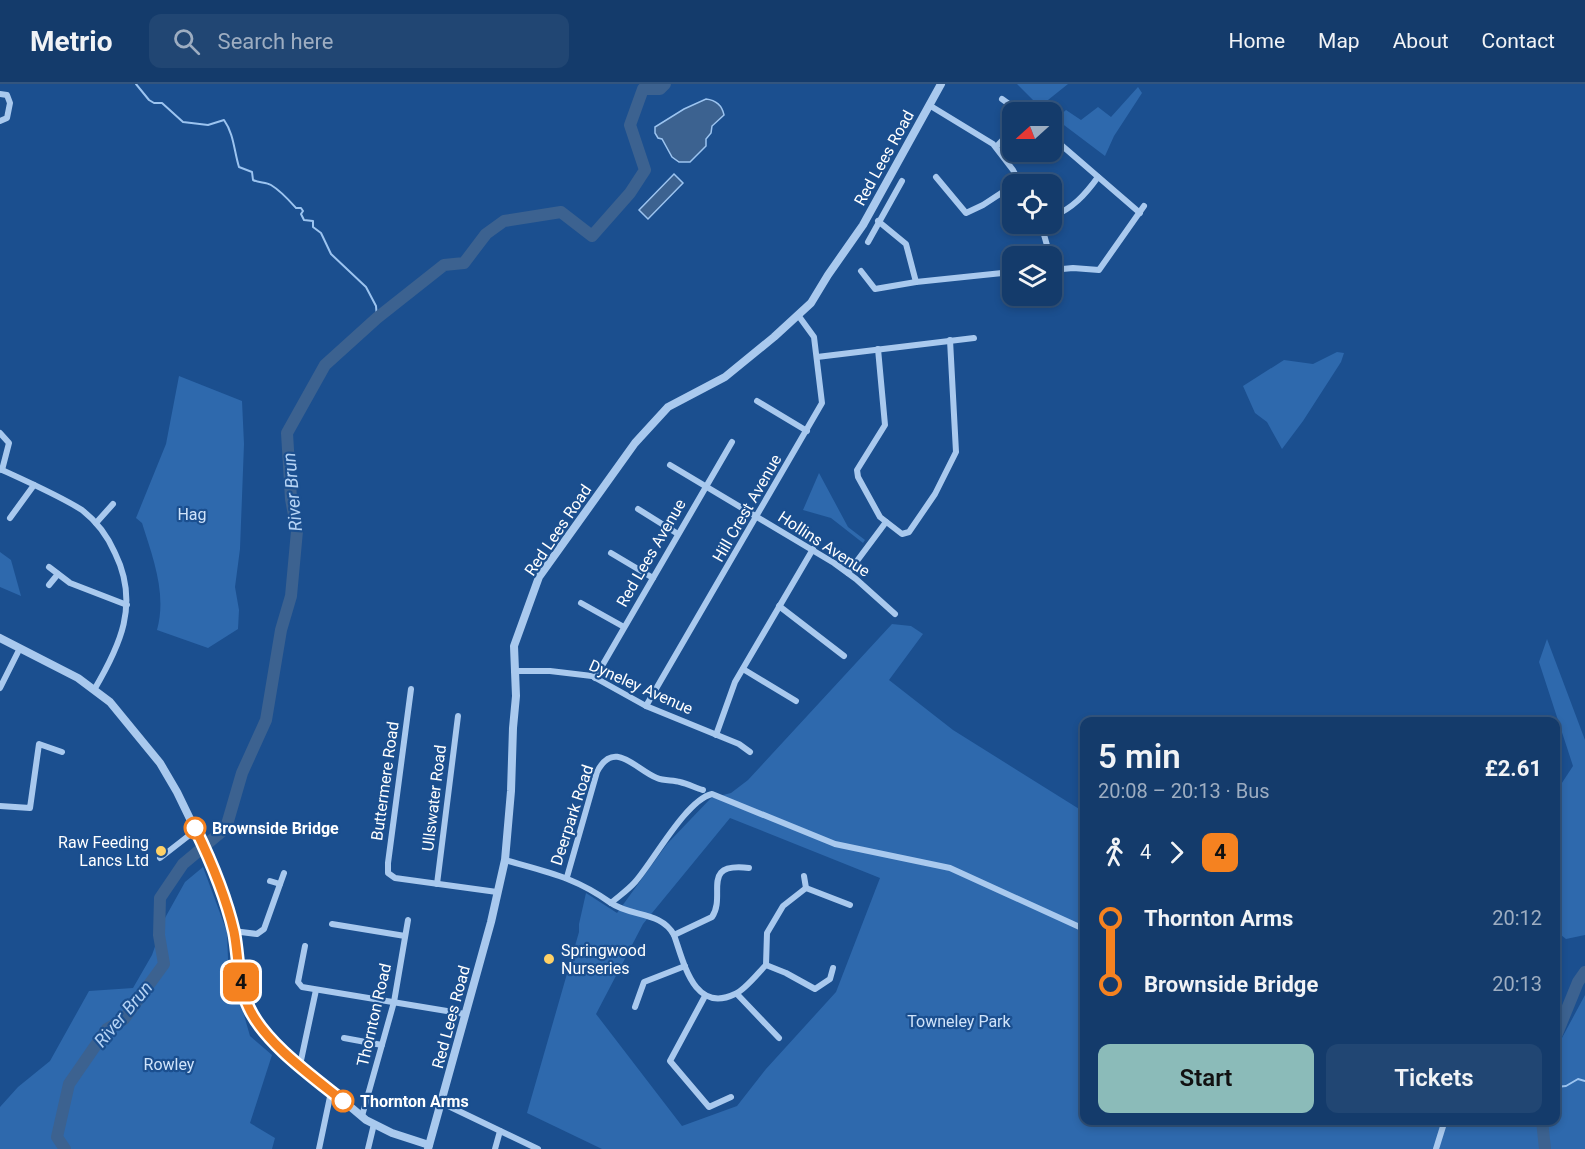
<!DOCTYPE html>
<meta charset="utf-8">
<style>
body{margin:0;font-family:Roboto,sans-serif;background:#214673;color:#f1f3f6;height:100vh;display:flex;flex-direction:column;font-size:22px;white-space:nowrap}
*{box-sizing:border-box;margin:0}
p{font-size:20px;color:#9dadc1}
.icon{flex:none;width:33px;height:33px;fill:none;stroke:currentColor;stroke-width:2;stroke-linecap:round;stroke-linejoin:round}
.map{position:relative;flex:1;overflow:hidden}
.sheet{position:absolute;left:1080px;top:633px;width:480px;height:408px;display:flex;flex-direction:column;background:#143b6b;border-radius:12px;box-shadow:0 3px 9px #0003,0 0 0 2px #33557e}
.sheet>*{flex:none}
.badge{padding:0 12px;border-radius:9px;font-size:21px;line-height:39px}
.needle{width:39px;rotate:249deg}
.buttons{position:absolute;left:1002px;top:18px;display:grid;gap:12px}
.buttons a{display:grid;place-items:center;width:60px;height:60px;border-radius:12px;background:#143b6b;box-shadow:0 3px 9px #0003,0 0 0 2px #33557e;font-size:30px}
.map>.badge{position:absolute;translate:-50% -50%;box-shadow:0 0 0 3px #fff}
.legs{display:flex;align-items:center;gap:9px;height:66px;padding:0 18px;font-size:20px}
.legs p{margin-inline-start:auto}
.summary{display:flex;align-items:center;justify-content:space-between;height:102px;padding:0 18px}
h1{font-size:33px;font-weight:600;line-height:45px}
.action{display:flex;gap:12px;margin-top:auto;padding:12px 18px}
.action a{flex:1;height:69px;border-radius:12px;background:#8bbbb9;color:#111;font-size:24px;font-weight:600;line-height:69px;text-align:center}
.action a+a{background:#214673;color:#f1f3f6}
ul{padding:0 18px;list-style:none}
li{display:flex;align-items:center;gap:21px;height:66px;font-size:22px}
li i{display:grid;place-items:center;width:9px;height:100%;margin:0 8px;background:currentColor}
li i::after{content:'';width:15px;height:15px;margin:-8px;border:4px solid;border-radius:50%;background:#143b6b}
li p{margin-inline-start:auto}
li:first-child i{background:linear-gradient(#0000 50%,currentColor 0)}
li:last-child i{background:linear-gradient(currentColor 50%,#0000 0)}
header{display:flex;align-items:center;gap:36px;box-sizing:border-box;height:84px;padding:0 30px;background:#143b6b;border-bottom:2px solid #33557e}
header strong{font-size:28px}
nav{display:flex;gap:33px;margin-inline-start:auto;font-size:21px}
.search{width:420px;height:54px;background:#214673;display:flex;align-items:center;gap:15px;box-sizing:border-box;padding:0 21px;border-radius:12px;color:#9dadc1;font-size:22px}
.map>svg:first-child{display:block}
.green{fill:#2e69ad;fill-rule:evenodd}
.water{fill:#3c6290;stroke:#9cc4f0;stroke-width:1.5}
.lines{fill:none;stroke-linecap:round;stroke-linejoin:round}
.stream{stroke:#9cc4f0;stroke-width:2}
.river{stroke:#3c6290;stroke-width:12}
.minor{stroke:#a9c9ee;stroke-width:6}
.tertiary{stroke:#a9c9ee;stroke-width:8}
.line-1-casing{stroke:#fff;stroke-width:14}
.line-1{stroke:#f58220;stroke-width:9}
.stop-1-dot{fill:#fff;stroke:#f58220;stroke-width:3}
.poi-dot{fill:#ffd166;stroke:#1b4f8f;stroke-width:2}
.labels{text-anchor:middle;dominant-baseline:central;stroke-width:4.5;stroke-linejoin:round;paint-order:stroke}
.street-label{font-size:16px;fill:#fff;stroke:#1b4f8f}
.park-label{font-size:16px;fill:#cfe3fa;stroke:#1b4f8f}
.stop-label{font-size:16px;font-weight:bold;fill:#fff;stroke:#1b4f8f;text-anchor:start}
.poi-label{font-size:16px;fill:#fff;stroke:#1b4f8f;text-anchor:end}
.water-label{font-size:18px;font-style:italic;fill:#b5d3f5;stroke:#1b4f8f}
</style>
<header>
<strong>Metrio</strong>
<div class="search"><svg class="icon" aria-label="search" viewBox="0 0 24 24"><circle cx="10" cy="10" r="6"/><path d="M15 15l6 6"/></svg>Search here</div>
<nav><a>Home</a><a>Map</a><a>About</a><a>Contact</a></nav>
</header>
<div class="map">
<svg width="1585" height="1065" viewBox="0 0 1585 1065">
<rect width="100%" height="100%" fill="#1b4f8f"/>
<g class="green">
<polygon points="1017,0 1068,0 1048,16 1042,25"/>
<polygon points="1138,3 1142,9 1114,52 1105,72 1056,35 1066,26 1081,36 1098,23 1111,33"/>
<polygon points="1337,268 1344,269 1341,278 1303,337 1282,365 1267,338 1255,329 1243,302 1284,276 1313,280"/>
<path d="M179 292 242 317 244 360 240 465 235 503 239 526 238 545 208 564 157 546C167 510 153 474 142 439L136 434 166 360Z"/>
<polygon points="819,389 848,443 865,456 863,459 831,434 803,426"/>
<polygon points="0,468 11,476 21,512 0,503"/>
<path d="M892 540 911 542 923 550 889 596 953 646 1084 728V1036H1556V965L1585 911V1065H602L527 1029 579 848V840L586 809 617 829 667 760 711 714 731 709 748 696ZM730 734 880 794 836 908 766 985 737 1022 682 1042 596 930 643 840Z"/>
<polygon points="1547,555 1585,656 1585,851 1566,855 1556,847 1556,708 1573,682 1539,578"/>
<polygon points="203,783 227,848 228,875 250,952 272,971 250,1039 275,1054 272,1065 0,1065 0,1023 18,1003 50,977 89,907 133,904 152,871 165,834 185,798"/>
</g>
<g class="water">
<path d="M706 15C715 16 722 21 724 31L712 42 711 49 706 55V62L690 78H679L672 73 662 55 658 54 655 49V43L684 25Z"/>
<polygon points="674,90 683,99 648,135 639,126"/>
</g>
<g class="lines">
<g class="stream">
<path d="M136 0 149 16 154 19H162L183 38 208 41 224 36C234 50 234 67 239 83L252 88 253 96C259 99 266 98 271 101 281 107 288 115 296 124H301L303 127 301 130 304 136 313 137V143L321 149 331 170 366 203 376 222 377 234"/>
<polyline points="1556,1003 1566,1002 1578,995 1585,997"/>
</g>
<g class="river">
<polyline points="1556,952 1578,898 1585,888"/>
<polyline points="1542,1036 1545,1065"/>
<polyline points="65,1065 57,1053 69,1000 107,945 124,935 164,880 159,851 160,814 183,780 226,744 242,689 266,636 281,546 291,512 297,447 291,415 287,349 325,281 377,234 444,181 464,179 486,150 504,137 561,128 592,152 630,109 645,86 630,41 643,5 660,5 665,0"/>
</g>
<g class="minor">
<polyline points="0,10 7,11 10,19 7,34 0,37"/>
<polyline points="1002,15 1020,28"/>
<polyline points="929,21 993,60 1013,86 1020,100"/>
<polyline points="1052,53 1140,129"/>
<polyline points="996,63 1012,46"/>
<polyline points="936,93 966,129 983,121 1012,102"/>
<path d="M1052 133C1073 124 1085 111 1098 93"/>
<polyline points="878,137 906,160 916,198"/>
<polyline points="1041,140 1050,172"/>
<polyline points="868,158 902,97"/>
<polyline points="1052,186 1073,184 1099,186 1144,122"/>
<polyline points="861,187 875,205 916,198 1012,188"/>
<polyline points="878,265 885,341 857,386 858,393 880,433 902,450 909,448 935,410 956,368 950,256"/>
<polyline points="817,273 974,254"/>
<polyline points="757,317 807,347"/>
<polyline points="0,349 9,359 2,386"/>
<polyline points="670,381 834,479 856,495 895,530"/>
<path d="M0 385C24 396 60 412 82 426 96 437 108 453 115 469 140 520 120 562 94 606"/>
<polyline points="638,425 678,450"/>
<polyline points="10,434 34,401"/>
<polyline points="96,439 113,420"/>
<polyline points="611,469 653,494"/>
<polyline points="49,483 70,499 127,521"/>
<polyline points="848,489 886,438"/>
<polyline points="49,501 58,490"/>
<polyline points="581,519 624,543"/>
<polyline points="779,522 844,572"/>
<polyline points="743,585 796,617"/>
<polyline points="514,587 550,587 592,592 646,622 739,660 750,668"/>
<polyline points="595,594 732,358"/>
<polyline points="0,604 20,564"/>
<polyline points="411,605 388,779 388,789 395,794 497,808"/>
<polyline points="646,622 822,319 814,253 798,231"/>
<polyline points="716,651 735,598 813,465"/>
<polyline points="0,722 30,724 39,660 62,668"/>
<polyline points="160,774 196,746"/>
<path d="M505 776C547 788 575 793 611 819 619 812 628 806 635 798 653 778 686 716 712 710L835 760 950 784 1084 845"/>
<polyline points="804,792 806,804"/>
<path d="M567 793 597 688C614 654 636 686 657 694 664 697 673 696 680 698 688 700 696 704 703 706"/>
<polyline points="270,797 280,800"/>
<polyline points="437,800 458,632"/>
<polyline points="806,804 850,821"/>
<path d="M611 819C631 833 661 827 674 851 684 879 694 930 735 910 745 906 758 889 766 881L767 849 783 822 806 804"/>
<polyline points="332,840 405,852"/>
<polyline points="233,847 257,850 264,845 284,789"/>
<path d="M674 851 712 833C727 811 699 778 749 784"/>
<polyline points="305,862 298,898 302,903 465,930"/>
<polyline points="766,881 786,889 815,905 830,895 833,884"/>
<polyline points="737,910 779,954"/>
<polyline points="705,912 670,977 709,1023 731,1013"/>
<polyline points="635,923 644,898 685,882"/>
<polyline points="344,954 382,961"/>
<polyline points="300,981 316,906"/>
<polyline points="442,1019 538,1065"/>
<polyline points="362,1032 394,918 408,836"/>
<polyline points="319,1065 331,1008"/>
<polyline points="368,1065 374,1040"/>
<polyline points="495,1065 500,1047"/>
<polyline points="1436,1065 1445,1036"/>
</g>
<g class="tertiary">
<polyline points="0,554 78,594 110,618 160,679 177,708 208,772 234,850 242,905 249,924 268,953 366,1036 392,1049 429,1061"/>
<polyline points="428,1065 491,838 505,776 511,707 513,644 516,612 514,562 539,493 635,359 668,323 725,293 774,253 811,219 828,191 863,141 941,0"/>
</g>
</g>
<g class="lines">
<g class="line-1-casing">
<path id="line-1" d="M195 744C211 777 226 813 234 848 239 873 237 900 249 924 265 959 313 993 343 1017"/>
</g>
<use href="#line-1" class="line-1"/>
</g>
<g class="stop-1-dot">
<circle cx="195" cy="744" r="10"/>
<circle cx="343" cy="1017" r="10"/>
</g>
<g class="poi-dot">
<circle cx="161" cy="767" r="6"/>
<circle cx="549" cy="875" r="6"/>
</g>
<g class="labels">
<g class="street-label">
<text transform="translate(884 74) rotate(-61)">Red Lees Road</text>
<text transform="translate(747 424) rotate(-60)">Hill Crest Avenue</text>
<text transform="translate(558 446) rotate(-56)">Red Lees Road</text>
<text transform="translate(824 460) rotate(33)">Hollins Avenue</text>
<text transform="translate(651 469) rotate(-60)">Red Lees Avenue</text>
<text transform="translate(641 603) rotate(24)">Dyneley Avenue</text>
<text transform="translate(385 697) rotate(-82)">Buttermere Road</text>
<text transform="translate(434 714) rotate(-83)">Ullswater Road</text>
<text transform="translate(572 731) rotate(-72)">Deerpark Road</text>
<text transform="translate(374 931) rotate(-77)">Thornton Road</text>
<text transform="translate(451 933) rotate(-75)">Red Lees Road</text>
</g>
<g class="park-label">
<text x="192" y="430">Hag</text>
<text x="959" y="937">Towneley Park</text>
<text x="169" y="980">Rowley</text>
</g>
<g class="stop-label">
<text x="212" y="744">Brownside Bridge</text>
<text x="360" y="1017">Thornton Arms</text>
</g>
<g class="poi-label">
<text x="149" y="758">Raw Feeding<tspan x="149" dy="18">Lancs Ltd</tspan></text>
<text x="561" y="866" text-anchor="start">Springwood<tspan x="561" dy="18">Nurseries</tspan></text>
</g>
<g class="water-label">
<text transform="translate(292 408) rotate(-95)">River Brun</text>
<text transform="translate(123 930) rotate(-50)">River Brun</text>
</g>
</g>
</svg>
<div class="buttons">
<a><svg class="needle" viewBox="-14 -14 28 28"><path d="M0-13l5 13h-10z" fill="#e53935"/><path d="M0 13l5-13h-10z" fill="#9dadc1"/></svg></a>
<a><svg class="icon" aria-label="locate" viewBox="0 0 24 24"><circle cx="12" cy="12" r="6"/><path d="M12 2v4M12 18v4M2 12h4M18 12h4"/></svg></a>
<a><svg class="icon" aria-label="layers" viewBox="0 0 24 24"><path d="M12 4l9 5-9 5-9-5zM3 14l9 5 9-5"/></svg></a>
</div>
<b class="badge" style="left:241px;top:898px;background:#f58220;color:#111">4</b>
<section class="sheet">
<div class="summary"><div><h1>5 min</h1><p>20:08 – 20:13 · Bus</p></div><b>£2.61</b></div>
<div class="legs"><svg class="icon" aria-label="walk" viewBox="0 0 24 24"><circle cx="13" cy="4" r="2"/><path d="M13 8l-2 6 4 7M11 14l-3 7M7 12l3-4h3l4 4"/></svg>4<svg class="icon" aria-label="forward" viewBox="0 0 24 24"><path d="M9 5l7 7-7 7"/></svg><b class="badge" style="background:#f58220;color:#111">4</b></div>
<ul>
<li><i style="color:#f58220"></i><b>Thornton Arms</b><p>20:12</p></li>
<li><i style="color:#f58220"></i><b>Brownside Bridge</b><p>20:13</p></li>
</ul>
<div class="action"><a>Start</a><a>Tickets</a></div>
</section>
</div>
